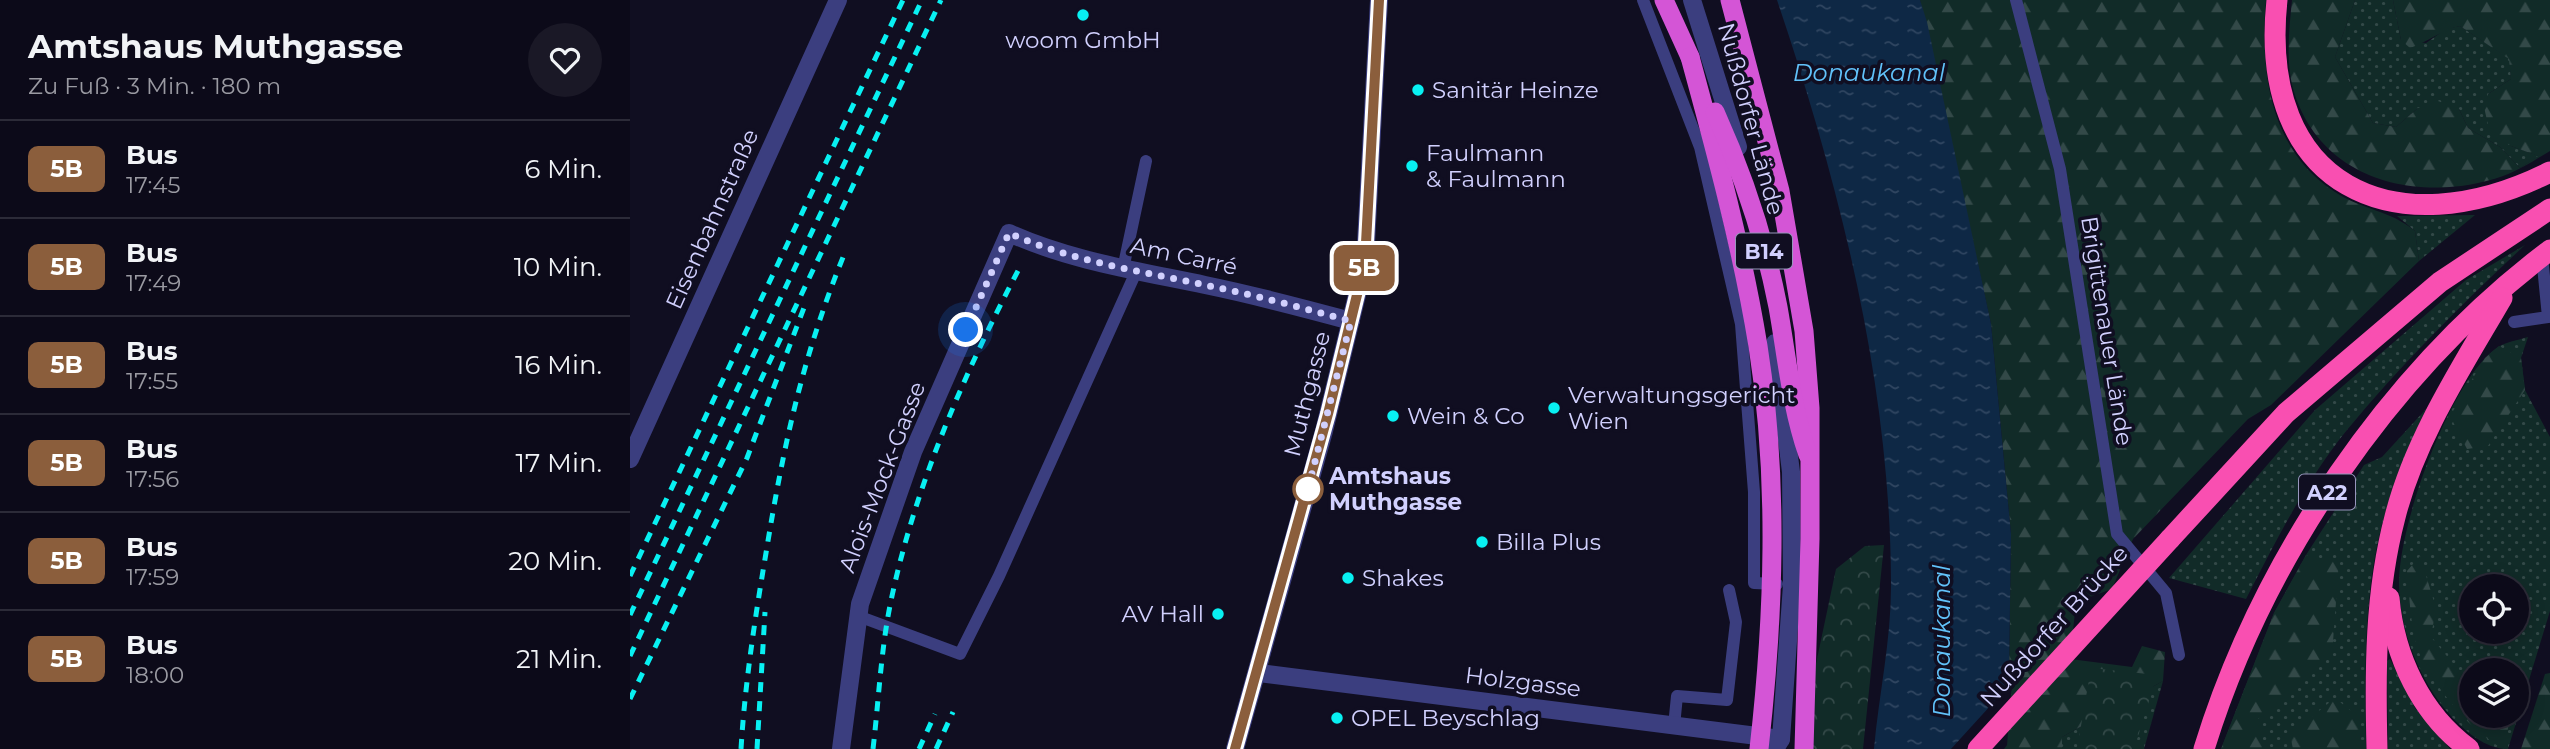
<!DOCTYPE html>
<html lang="de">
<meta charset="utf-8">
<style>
body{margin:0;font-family:Montserrat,sans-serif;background:#1a1826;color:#f1f3f6;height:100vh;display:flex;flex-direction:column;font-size:26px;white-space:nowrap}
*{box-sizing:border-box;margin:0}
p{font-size:23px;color:#9a9aa2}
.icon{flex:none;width:38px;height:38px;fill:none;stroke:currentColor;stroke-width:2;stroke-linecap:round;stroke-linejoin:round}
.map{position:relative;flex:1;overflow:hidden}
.sheet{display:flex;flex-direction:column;background:#0c0a19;width:630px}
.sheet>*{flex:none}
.badge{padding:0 14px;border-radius:10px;font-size:24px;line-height:46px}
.controls{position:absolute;left:1829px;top:574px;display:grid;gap:14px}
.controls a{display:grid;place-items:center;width:70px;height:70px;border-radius:50%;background:#0c0a19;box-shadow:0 4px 18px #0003,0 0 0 2px #2c2b38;font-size:35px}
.you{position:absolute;width:35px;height:35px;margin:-18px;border:5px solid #fff;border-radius:50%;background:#1a73e8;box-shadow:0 0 0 10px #1a73e833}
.map>.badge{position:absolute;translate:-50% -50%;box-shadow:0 0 0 4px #fff}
.round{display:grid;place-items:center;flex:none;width:74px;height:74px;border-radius:37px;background:#1a1826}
.overview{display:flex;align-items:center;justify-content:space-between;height:119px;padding:0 28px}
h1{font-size:33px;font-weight:700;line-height:52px}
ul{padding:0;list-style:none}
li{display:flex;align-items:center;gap:21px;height:98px;padding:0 28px;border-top:2px solid #2c2b38}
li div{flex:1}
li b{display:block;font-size:26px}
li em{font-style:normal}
li .badge{min-width:77px;font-weight:700;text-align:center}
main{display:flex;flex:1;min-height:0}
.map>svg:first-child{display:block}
.grass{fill:url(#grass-dots);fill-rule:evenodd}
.forest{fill:url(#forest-firs)}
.park{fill:url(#park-crowns)}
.water{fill:url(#water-ripples)}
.pier{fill:#100e21}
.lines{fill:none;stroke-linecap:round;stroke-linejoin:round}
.service{stroke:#3b3e7f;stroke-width:12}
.minor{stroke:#3b3e7f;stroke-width:18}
.tertiary{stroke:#3b3e7f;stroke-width:18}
.trunk{stroke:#d455d6;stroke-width:19}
.motorway{stroke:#f94fb1;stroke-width:21}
.rail{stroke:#08f0f2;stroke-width:5;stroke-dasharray:10 9;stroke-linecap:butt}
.trunk-bridge{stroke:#d455d6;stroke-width:19}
.motorway-bridge{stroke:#f94fb1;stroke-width:21}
.line-casing{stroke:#fff;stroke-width:16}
.line{stroke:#8b5e3c;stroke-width:10}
.walk{stroke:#d1d0fe;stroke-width:7;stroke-dasharray:0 12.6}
.poi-dot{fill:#08f0f2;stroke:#100e21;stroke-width:2.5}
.stop-dot{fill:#fff;stroke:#8b5e3c;stroke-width:3.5}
.labels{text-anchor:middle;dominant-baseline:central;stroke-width:7;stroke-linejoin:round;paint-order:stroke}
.shield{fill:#100e21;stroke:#9796bc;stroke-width:2}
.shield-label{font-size:21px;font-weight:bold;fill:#d1d0fe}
.poi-label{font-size:23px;fill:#d1d0fe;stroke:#100e21;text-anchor:start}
.street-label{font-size:23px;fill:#d1d0fe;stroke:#100e21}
.stop-label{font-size:23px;font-weight:bold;fill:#d1d0fe;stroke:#100e21;text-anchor:start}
.water-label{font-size:24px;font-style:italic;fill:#61c2fa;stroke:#100e21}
</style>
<main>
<section class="sheet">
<div class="overview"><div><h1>Amtshaus Muthgasse</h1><p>Zu Fuß · 3 Min. · 180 m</p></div><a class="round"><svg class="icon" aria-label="heart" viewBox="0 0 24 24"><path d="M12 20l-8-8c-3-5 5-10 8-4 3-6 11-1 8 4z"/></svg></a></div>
<ul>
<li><span class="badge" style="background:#8b5e3c;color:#fff">5B</span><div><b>Bus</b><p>17:45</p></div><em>6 Min.</em></li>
<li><span class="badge" style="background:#8b5e3c;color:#fff">5B</span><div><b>Bus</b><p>17:49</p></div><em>10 Min.</em></li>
<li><span class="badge" style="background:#8b5e3c;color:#fff">5B</span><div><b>Bus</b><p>17:55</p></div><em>16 Min.</em></li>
<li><span class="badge" style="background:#8b5e3c;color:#fff">5B</span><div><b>Bus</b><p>17:56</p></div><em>17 Min.</em></li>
<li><span class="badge" style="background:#8b5e3c;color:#fff">5B</span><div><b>Bus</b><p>17:59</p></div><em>20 Min.</em></li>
<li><span class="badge" style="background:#8b5e3c;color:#fff">5B</span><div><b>Bus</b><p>18:00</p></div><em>21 Min.</em></li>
</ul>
</section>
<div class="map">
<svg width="1920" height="749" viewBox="0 0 1920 749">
<defs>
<pattern id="grass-dots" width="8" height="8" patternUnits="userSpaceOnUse" patternTransform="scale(1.75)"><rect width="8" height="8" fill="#112b28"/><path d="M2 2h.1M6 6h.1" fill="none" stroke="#334948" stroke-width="1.8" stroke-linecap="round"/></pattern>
<pattern id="forest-firs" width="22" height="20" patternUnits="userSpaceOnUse" patternTransform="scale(1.75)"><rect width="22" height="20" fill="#112b28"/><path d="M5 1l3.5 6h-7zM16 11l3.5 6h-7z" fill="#334948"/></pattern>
<pattern id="park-crowns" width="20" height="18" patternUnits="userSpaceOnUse" patternTransform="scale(1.75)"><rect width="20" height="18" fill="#112b28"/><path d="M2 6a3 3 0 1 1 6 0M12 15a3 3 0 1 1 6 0" fill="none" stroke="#334948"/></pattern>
<pattern id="water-ripples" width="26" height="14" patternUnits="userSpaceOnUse" patternTransform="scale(1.75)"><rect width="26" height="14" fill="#0e2845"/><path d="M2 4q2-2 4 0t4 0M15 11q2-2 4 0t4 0" fill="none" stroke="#304661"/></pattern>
</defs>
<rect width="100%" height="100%" fill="#100e21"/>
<g class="grass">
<polygon points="1725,0 1763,0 1771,40 1796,43 1816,29 1830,26 1880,59 1881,79 1858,94 1881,146 1909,156 1890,168 1870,147 1838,128 1829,109 1788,108 1766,127 1743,123 1705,57"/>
<polygon points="1845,215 1789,261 1785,231 1767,216"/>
<path d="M1895 245C1833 303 1772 363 1717 430 1676 480 1646 541 1616 599L1539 578 1685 410 1836 280Z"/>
<path d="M1898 337 1891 358 1895 390 1920 437V611L1878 749C1855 749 1835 731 1820 715 1789 680 1770 631 1769 584 1768 527 1820 379 1868 347 1876 342 1888 340 1898 337ZM1841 586H1886V632H1841ZM1841 670H1886V716H1841Z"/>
<path d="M1796 409C1779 447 1763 485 1752 524 1733 598 1735 674 1736 749H1591L1644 613 1676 555 1734 465 1752 457Z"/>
<polygon points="1760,659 1785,708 1820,749 1758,749 1757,661"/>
<polygon points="1533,681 1514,749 1432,749 1432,737"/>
</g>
<g class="forest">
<path d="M1290 0H1636C1630 70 1639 150 1705 192 1732 210 1760 210 1785 231L1789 261 1641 405 1618 419 1503 539 1482 589 1446 602 1440 659 1502 667 1512 646 1535 652 1533 681 1432 737V749H1373L1379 673 1381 534 1361 324Z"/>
<path d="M1662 0H1725L1705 57 1743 123 1766 127 1788 108 1808 101 1829 109 1838 128 1870 147 1890 168 1908 156 1881 146 1859 129 1854 107 1858 94 1881 79 1879 59 1830 26C1811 30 1798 42 1780 48L1771 40 1763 0H1920V151C1905 160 1890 170 1873 176 1793 204 1694 183 1665 95 1655 65 1659 31 1662 0Z"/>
<polygon points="1869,346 1891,358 1895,390 1858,446 1837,449 1820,416 1855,358"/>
<polygon points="1676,555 1709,562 1702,655 1628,719 1633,749 1591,749 1644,613"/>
<path d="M1790 556 1806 608 1801 637 1841 685V716L1880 718 1874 749C1844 735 1805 688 1791 657 1780 632 1780 598 1777 571Z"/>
<polygon points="1920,673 1920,749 1891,749 1915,674"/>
<polygon points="1705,698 1730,718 1729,749 1663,749 1660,734"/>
</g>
<g class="park">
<polygon points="1254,545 1233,749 1168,749 1206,569 1235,546"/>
<polygon points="1461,668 1527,675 1504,749 1447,749"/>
</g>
<path class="water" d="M1147 0H1290L1297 22 1361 324 1381 534 1379 673 1373 749H1244C1249 693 1262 637 1261 580 1260 383 1210 186 1147 0Z"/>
<polygon class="pier" points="1382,682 1377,745 1374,749 1321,749"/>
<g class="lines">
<g class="service">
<polyline points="1013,0 1070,147 1111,324 1124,492 1124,583 1147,584"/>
<polyline points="1386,0 1430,169 1487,534 1536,593 1549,655"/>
<polyline points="493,269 516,161"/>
<polyline points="1884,322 1918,317 1912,256"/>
<polyline points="228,616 330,654 369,576 506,272"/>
<polyline points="1044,726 1047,696 1097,700 1106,622 1099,590"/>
</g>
<g class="minor">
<polyline points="0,459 208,0"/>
<polyline points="629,673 1151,739"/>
<path d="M211 749 230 604 283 452 379 233C441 261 509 271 575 285 624 295 673 308 721 321"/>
</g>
<g class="tertiary">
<polyline points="1062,0 1108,147"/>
<polyline points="1145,343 1161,472 1162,585 1151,739 1145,749"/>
<polyline points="605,749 694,431 735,262 749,0"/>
</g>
<g class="trunk">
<polyline points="1034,0 1060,57"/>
<polyline points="1100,0 1150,191 1174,331 1180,408 1180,539 1174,749"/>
</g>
<g class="motorway">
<path d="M1647 0C1627 186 1764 250 1920 172"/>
<polyline points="1540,539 1656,413 1810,282 1920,209"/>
<path d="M1759 598C1764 656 1791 714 1839 749"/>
<path d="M1574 749C1633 558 1760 371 1920 250"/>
<path d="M1747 749C1745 671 1745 593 1765 517 1785 438 1832 367 1872 298"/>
</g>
<g class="rail">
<polyline points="0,576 273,0"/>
<polyline points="0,615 292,0"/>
<polyline points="0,656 311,0"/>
<polyline points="0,699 117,458 175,305"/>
<path d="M111 749C115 683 125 618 136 553 154 443 173 354 216 250"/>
<polyline points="127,749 135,612"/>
<path d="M243 749C249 698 251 646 262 596 287 480 336 370 391 265"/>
<polyline points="289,749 305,714"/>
<polyline points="306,749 323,712"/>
</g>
<g class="trunk-bridge">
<path d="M1060 57C1086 152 1112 248 1128 346 1149 479 1144 616 1129 749"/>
<path d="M1085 112C1113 174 1135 240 1148 307 1157 357 1161 406 1178 455"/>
</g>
<polyline class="motorway-bridge" points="1348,749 1540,539"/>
</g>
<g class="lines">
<g class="line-casing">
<polyline id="line" points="605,749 698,414 735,262 749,0"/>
</g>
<use href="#line" class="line"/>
<path class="walk" d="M336 330 379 233C441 261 509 271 575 285 624 295 673 308 721 321L678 489"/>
</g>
<g class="poi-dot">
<circle cx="453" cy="15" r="7"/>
<circle cx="788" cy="90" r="7"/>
<circle cx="782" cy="166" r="7"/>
<circle cx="924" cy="408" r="7"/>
<circle cx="763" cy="416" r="7"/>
<circle cx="852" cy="542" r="7"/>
<circle cx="718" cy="578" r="7"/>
<circle cx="588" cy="614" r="7"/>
<circle cx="707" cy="718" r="7"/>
</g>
<circle class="stop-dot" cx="678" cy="489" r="14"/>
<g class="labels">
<g class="shield">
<rect x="1106" y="233.5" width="56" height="35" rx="5"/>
<rect x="1669" y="474.5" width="56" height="35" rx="5"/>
</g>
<g class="shield-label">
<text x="1134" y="251">B14</text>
<text x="1697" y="492">A22</text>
</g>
<g class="poi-label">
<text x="453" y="40" text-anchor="middle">woom GmbH</text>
<text x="802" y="90">Sanitär Heinze</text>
<text x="796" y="153">Faulmann<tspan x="796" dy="26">&amp; Faulmann</tspan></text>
<text x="938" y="395">Verwaltungsgericht<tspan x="938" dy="26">Wien</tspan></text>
<text x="777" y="416">Wein &amp; Co</text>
<text x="866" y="542">Billa Plus</text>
<text x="732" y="578">Shakes</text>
<text x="574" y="614" text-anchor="end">AV Hall</text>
<text x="721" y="718">OPEL Beyschlag</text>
</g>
<g class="street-label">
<text transform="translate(1121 119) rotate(75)">Nußdorfer Lände</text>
<text transform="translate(82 219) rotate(-66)">Eisenbahnstraße</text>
<text transform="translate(554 256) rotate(12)">Am Carré</text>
<text transform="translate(1477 331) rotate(81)">Brigittenauer Lände</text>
<text transform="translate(677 394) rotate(-76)">Muthgasse</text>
<text transform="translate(252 477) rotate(-69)">Alois-Mock-Gasse</text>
<text transform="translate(1424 626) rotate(-48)">Nußdorfer Brücke</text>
<text transform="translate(893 682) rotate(7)">Holzgasse</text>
</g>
<g class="stop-label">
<text x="699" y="476">Amtshaus<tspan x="699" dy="26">Muthgasse</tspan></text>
</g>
<g class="water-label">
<text x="1239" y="72">Donaukanal</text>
<text transform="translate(1311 641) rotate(-90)">Donaukanal</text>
</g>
</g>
</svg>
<div class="controls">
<a><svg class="icon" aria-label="locate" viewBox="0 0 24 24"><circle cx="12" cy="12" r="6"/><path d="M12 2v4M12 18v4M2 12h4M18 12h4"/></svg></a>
<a><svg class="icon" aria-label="layers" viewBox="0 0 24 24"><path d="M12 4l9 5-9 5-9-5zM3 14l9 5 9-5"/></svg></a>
</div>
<div class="you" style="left:336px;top:330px"></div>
<b class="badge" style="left:734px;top:268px;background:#8b5e3c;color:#fff">5B</b>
</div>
</main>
